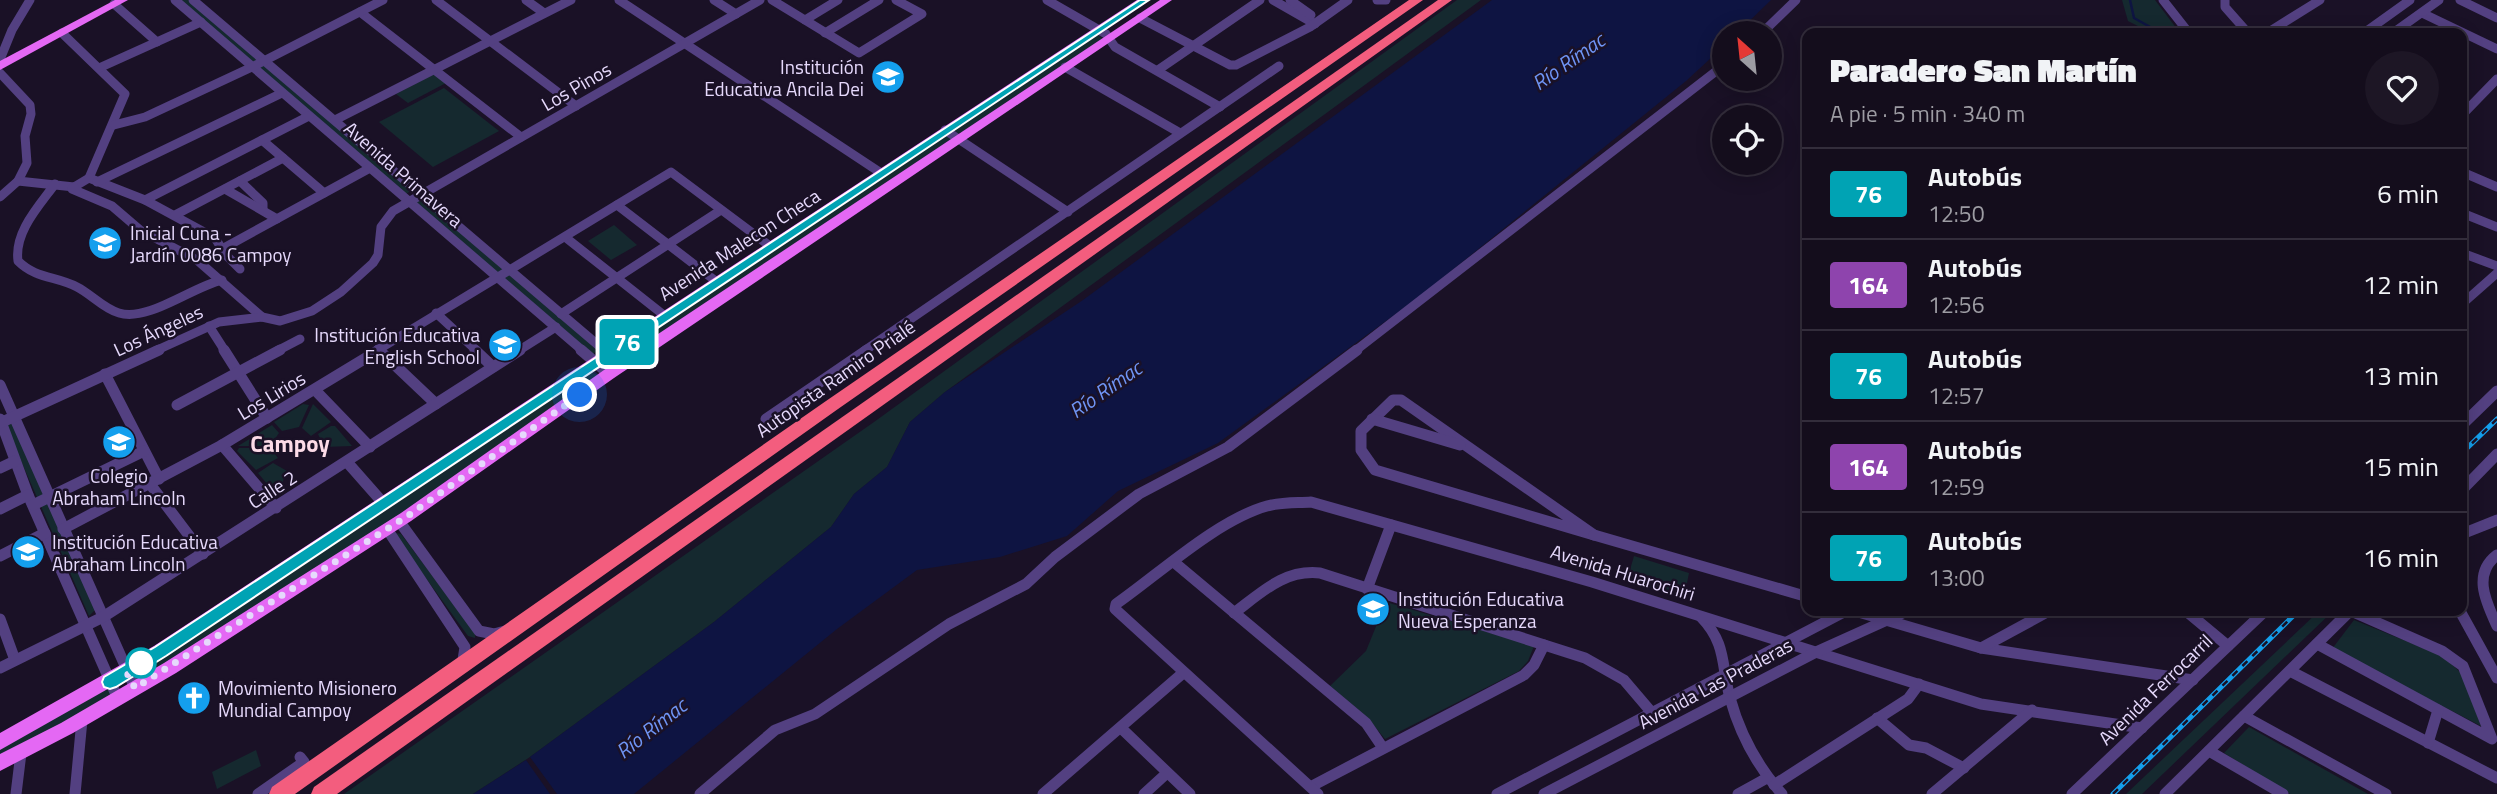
<!DOCTYPE html>
<html lang="es">
<meta charset="utf-8">
<style>
body{margin:0;font-family:"Titillium Web",sans-serif;background:#1d1625;color:#f1f3f6;height:100vh;display:flex;flex-direction:column;font-size:26px;white-space:nowrap}
*{box-sizing:border-box;margin:0}
p{font-size:23px;color:#9d9ca3}
.icon{flex:none;width:38px;height:38px;fill:none;stroke:currentColor;stroke-width:2;stroke-linecap:round;stroke-linejoin:round}
.map{position:relative;flex:1;overflow:hidden}
.drawer{position:absolute;left:1802px;top:28px;width:665px;height:588px;display:flex;flex-direction:column;background:#140d1c;border-radius:14px;box-shadow:0 4px 18px #0003,0 0 0 2px #332d3b}
.drawer>*{flex:none}
.badge{padding:0 14px;border-radius:5px;font-size:24px;line-height:46px}
.needle{width:46px;rotate:333deg}
.fabs{position:absolute;left:1712px;top:21px;display:grid;gap:14px}
.fabs a{display:grid;place-items:center;width:70px;height:70px;border-radius:50%;background:#140d1c;box-shadow:0 4px 18px #0003,0 0 0 2px #332d3b;font-size:35px}
.you{position:absolute;width:35px;height:35px;margin:-18px;border:5px solid #fff;border-radius:50%;background:#1a73e8;box-shadow:0 0 0 10px #1a73e833}
.map>.badge{position:absolute;translate:-50% -50%;box-shadow:0 0 0 4px #fff}
.round{display:grid;place-items:center;flex:none;width:74px;height:74px;border-radius:37px;background:#1d1625}
.head{display:flex;align-items:center;justify-content:space-between;height:119px;padding:0 28px}
h1{font-size:33px;font-weight:800;line-height:52px}
ul{padding:0;list-style:none}
li{display:flex;align-items:center;gap:21px;height:91px;padding:0 28px;border-top:2px solid #332d3b}
li div{flex:1}
li b{display:block;font-size:26px}
li em{font-style:normal}
li .badge{min-width:77px;font-weight:700;text-align:center}
.map>svg:first-child{display:block}
.green{fill:#15292f}
.water{fill:#0e1442}
.lines{fill:none;stroke-linecap:round;stroke-linejoin:round}
.stream{stroke:#0e1442;stroke-width:2.5}
.minor-far1{stroke:#534081;stroke-width:9}
.minor{stroke:#534081;stroke-width:11}
.major{fill:#e468f4;fill-rule:evenodd}
.highway{fill:#f35d7e;fill-rule:evenodd}
.rail-casing{stroke:#149fed;stroke-width:5}
.rail{stroke:#1a1126;stroke-width:2.5;stroke-dasharray:7;stroke-linecap:butt}
.line{fill:#00a3b4;stroke:#fff;stroke-width:2}
.walk{stroke:#e6d9fc;stroke-width:7;stroke-dasharray:0 12.6}
.stop-dot{fill:#fff;stroke:#00a3b4;stroke-width:3.5}
.labels{text-anchor:middle;dominant-baseline:central;stroke-width:5;stroke-linejoin:round;paint-order:stroke}
.poi-label{font-size:19px;fill:#e6d9fc;stroke:#1a1126;text-anchor:start}
.street-label{font-size:19px;fill:#e6d9fc;stroke:#1a1126}
.water-label{font-size:21px;font-style:italic;fill:#6f94f4;stroke:#1a1126}
.quarter-label{font-size:23px;font-weight:bold;fill:#fcdbe7;stroke:#1a1126}
</style>
<div class="map">
<svg width="2497" height="794" viewBox="0 0 2497 794">
<rect width="100%" height="100%" fill="#1a1126"/>
<g class="green">
<polygon points="180,0 188,0 412,190 406,194"/>
<polygon points="1457,0 1481,0 945,392 910,422 887,467 854,494 831,527 714,622 530,757 473,794 344,794 874,422"/>
<polygon points="2122,0 2155,0 2180,33 2152,33 2128,21"/>
<polygon points="1097,34 1104,40 963,132 958,133 953,130"/>
<polygon points="434,74 446,83 408,103 396,94"/>
<polygon points="444,88 499,131 433,167 379,122"/>
<polygon points="947,135 951,138 949,142 623,359 618,354 942,136"/>
<polygon points="419,197 598,350 593,354 413,200"/>
<polygon points="614,225 637,245 611,260 588,241"/>
<path d="M589 372 598 375C450 483 297 589 138 681L134 674 136 670Z"/>
<polygon points="303,404 309,405 299,427 282,431 274,422"/>
<polygon points="313,404 331,422 311,436 302,428"/>
<polygon points="11,420 95,610 89,616 4,422"/>
<polygon points="272,425 279,433 270,446 238,446"/>
<polygon points="331,426 335,426 352,446 324,447 318,434"/>
<polygon points="239,448 270,448 278,458 256,470 237,451"/>
<polygon points="273,463 287,471 277,496 258,473"/>
<polygon points="396,533 401,534 475,633 475,638 468,636 396,537"/>
<polygon points="1634,556 1689,573 1684,598 1627,580"/>
<polygon points="1386,602 1534,646 1528,661 1519,671 1385,739 1367,717 1330,686 1366,651"/>
<polygon points="2319,611 2333,611 2142,794 2126,794"/>
<polygon points="2354,620 2443,656 2462,674 2481,726 2332,649"/>
<polygon points="109,690 111,695 0,759 0,746 103,691"/>
<polygon points="2249,727 2368,794 2290,794 2224,753"/>
<polygon points="256,750 261,766 217,789 212,772"/>
</g>
<g class="water">
<polygon points="1492,0 1771,0 1737,33 1724,33 1724,46 1686,81 1419,297 1218,443 1118,491 1067,536 1000,557 917,570 837,629 634,794 557,794 530,757 714,622 831,527 854,494 887,467 910,422 945,392 1083,300"/>
<polygon points="526,760 550,794 473,794"/>
</g>
<g class="lines">
<polyline class="stream" points="2130,0 2134,18 2161,33"/>
<g class="minor-far1">
<polyline points="175,0 583,351"/>
<polyline points="193,0 605,351"/>
<polyline points="436,0 576,106"/>
<polyline points="526,0 544,13"/>
<polyline points="619,0 881,173"/>
<polyline points="714,0 736,14"/>
<polyline points="772,0 859,53 922,14 896,0"/>
<polyline points="1047,0 1106,34 1115,47 1220,107"/>
<polyline points="1273,0 1315,24"/>
<polyline points="1290,0 1311,15"/>
<polyline points="1377,0 1386,0"/>
<polyline points="2163,0 2189,33"/>
<polyline points="2225,0 2225,7 2248,33"/>
<polyline points="2460,0 2497,18"/>
<polyline points="114,4 157,42"/>
<polyline points="360,12 521,137"/>
<polyline points="2422,13 2497,49"/>
<polyline points="1140,18 1230,65 1236,65 1310,27 1348,0"/>
<polyline points="805,20 838,0"/>
<polyline points="62,33 125,94 89,178"/>
<polyline points="825,33 879,0"/>
<polyline points="1762,33 1796,0"/>
<polyline points="2267,33 2320,0"/>
<polyline points="2364,33 2410,0"/>
<polyline points="2393,33 2439,0"/>
<polyline points="1,57 12,30 30,0"/>
<polyline points="1065,67 1180,133"/>
<polyline points="99,68 201,22"/>
<polyline points="1158,70 1260,0"/>
<polyline points="0,73 30,105 31,114 25,136 27,163 18,181 0,197"/>
<polyline points="2462,115 2497,79"/>
<polyline points="335,120 571,0"/>
<polyline points="114,125 145,117 252,67 383,0"/>
<polyline points="945,130 1068,212"/>
<polyline points="262,140 324,193"/>
<polyline points="2462,172 2497,187"/>
<polyline points="18,181 74,187 89,178 145,200 215,238 225,254 240,269"/>
<polyline points="240,181 263,203 263,208"/>
<polyline points="97,182 282,93"/>
<path d="M55 184C39 206 14 232 18 261 36 279 56 276 77 287 91 294 104 309 119 313 148 322 192 287 222 280"/>
<polyline points="74,187 72,189 112,206 140,230 197,260 262,317"/>
<polyline points="225,189 277,219"/>
<polyline points="145,200 309,116"/>
<polyline points="617,205 717,282"/>
<polyline points="2462,213 2497,227"/>
<polyline points="175,215 283,158"/>
<polyline points="565,237 665,316"/>
<polyline points="222,249 370,168"/>
<polyline points="2462,253 2497,266"/>
<polyline points="2462,304 2497,273"/>
<polyline points="436,313 477,351"/>
<polyline points="561,314 721,210"/>
<polyline points="209,326 225,351"/>
<polyline points="378,349 381,351"/>
<polyline points="155,351 219,322 262,317 280,321 312,311 341,292 373,263 378,255 381,227 393,211 760,0"/>
<polyline points="277,351 300,339"/>
<polyline points="376,351 671,172 770,246"/>
<polyline points="518,351 556,327"/>
<polyline points="864,351 1279,66"/>
<polyline points="1355,351 1724,65"/>
</g>
<g class="minor">
<polyline points="224,350 267,418"/>
<polyline points="379,350 436,404"/>
<polyline points="475,350 493,367"/>
<polyline points="581,350 609,374"/>
<polyline points="603,350 622,366"/>
<polyline points="105,374 159,479"/>
<polyline points="0,385 135,688"/>
<polyline points="315,390 370,447"/>
<polygon points="1393,400 1401,400 1594,535 1375,470 1361,450 1361,431"/>
<polyline points="177,405 280,350"/>
<polyline points="0,419 28,495 118,699"/>
<polyline points="766,419 867,350"/>
<polyline points="1372,419 1460,445"/>
<polyline points="0,423 159,350"/>
<polyline points="2462,425 2497,391"/>
<polyline points="222,445 276,508"/>
<polyline points="347,462 384,504"/>
<polyline points="0,468 15,461"/>
<polyline points="150,484 203,554"/>
<polyline points="2462,490 2497,454"/>
<polyline points="33,505 144,451"/>
<polyline points="0,509 28,495"/>
<polyline points="399,521 479,631 494,634 505,631"/>
<polyline points="63,529 222,445 379,350"/>
<polyline points="387,529 465,647 462,666"/>
<polyline points="2462,534 2497,520"/>
<polyline points="1594,535 1808,597"/>
<path d="M2497 555C2472 574 2486 602 2497 626"/>
<polyline points="0,556 45,533"/>
<polyline points="1175,563 1366,723 1383,748"/>
<polyline points="1367,589 1391,525"/>
<polyline points="1855,611 1981,648 2193,680"/>
<polyline points="2186,611 2228,646"/>
<polyline points="2460,611 2497,678"/>
<path d="M1234 613C1261 593 1284 569 1320 573L1585 658 1624 680 1653 714"/>
<path d="M1701 617C1727 644 1721 665 1730 698 1740 734 1757 766 1782 794"/>
<polyline points="0,619 15,660"/>
<polyline points="2317,644 2492,739 2463,666 2442,651 2351,611"/>
<polyline points="1981,648 2049,611"/>
<polyline points="0,668 103,617 520,350"/>
<polyline points="2290,671 2497,778"/>
<polyline points="2244,716 2386,794"/>
<polyline points="1877,718 1909,745 1926,748 1964,768"/>
<polyline points="1121,728 1190,794"/>
<polyline points="2428,743 2438,710"/>
<polyline points="2209,751 2283,794"/>
<polyline points="1774,785 1908,699 1919,684"/>
<polyline points="1312,786 1524,675 1534,665 1544,645"/>
<polyline points="16,794 21,753"/>
<polyline points="75,794 82,720"/>
<polyline points="258,794 304,762 300,757"/>
<polyline points="700,794 775,730 815,714 949,624 1026,584 1055,557 1139,494 1228,447 1357,350"/>
<polyline points="1043,794 1183,673"/>
<polyline points="1144,794 1167,773"/>
<path d="M1318 794 1115 609 1116 604C1159 574 1217 520 1267 506 1282 502 1296 503 1311 502L1592 582 1981 704 2142 728"/>
<polyline points="1497,794 1846,611"/>
<polyline points="1544,794 1816,652 1907,611"/>
<polyline points="1738,794 1767,778"/>
<polyline points="1932,794 2032,710"/>
<polyline points="2072,794 2265,611"/>
<polyline points="2165,794 2350,611"/>
</g>
<g class="major">
<polygon points="115,0 128,0 0,70 0,61"/>
<polygon points="1137,0 1149,0 166,656 0,750 0,733 154,646"/>
<polygon points="1160,0 1172,0 614,378 411,521 176,673 73,733 0,771 0,754 61,723 164,663 401,513 604,370"/>
</g>
<g class="highway">
<polygon points="1409,0 1423,0 838,409 295,794 269,794 272,787 826,401"/>
<polygon points="1438,0 1452,0 337,794 311,794 314,787"/>
</g>
<g class="rail-casing">
<g id="rail">
<polyline points="2462,453 2497,419"/>
<polyline points="2113,794 2298,611"/>
</g>
</g>
<use href="#rail" class="rail"/>
</g>
<polygon class="line" points="1140,0 1149,0 166,656 116,687 110,689 104,687 102,682 104,677 155,647"/>
<g class="lines">
<polyline class="walk" points="141,663 144,662 127,673 135,688 406,517 580,395"/>
</g>
<defs>
<g id="school-disc" transform="scale(1.75)"><circle r="9.5" fill="#149fed" stroke="#1a1126"/><path d="M0-5L7-2L0 1L-7-2ZM-4 1L0 2.5L4 1V4Q0 6-4 4Z" fill="#fff"/></g>
<g id="church-disc" transform="scale(1.75)"><circle r="9.5" fill="#149fed" stroke="#1a1126"/><path d="M-1.2-6h2.4v3.5h3.3v2.4h-3.3V6h-2.4V-.1h-3.3v-2.4h3.3Z" fill="#fff"/></g>
</defs>
<g fill-rule="evenodd">
<use href="#school-disc" x="888" y="77"/>
<use href="#school-disc" x="105" y="243"/>
<use href="#school-disc" x="505" y="345"/>
<use href="#school-disc" x="119" y="442"/>
<use href="#school-disc" x="28" y="552"/>
<use href="#school-disc" x="1373" y="609"/>
<use href="#church-disc" x="194" y="698"/>
</g>
<circle class="stop-dot" cx="141" cy="663" r="14"/>
<g class="labels">
<g class="poi-label">
<text x="864" y="66" text-anchor="end">Institución<tspan x="864" dy="22">Educativa Ancila Dei</tspan></text>
<text x="130" y="232">Inicial Cuna -<tspan x="130" dy="22">Jardín 0086 Campoy</tspan></text>
<text x="480" y="334" text-anchor="end">Institución Educativa<tspan x="480" dy="22">English School</tspan></text>
<text x="119" y="475" text-anchor="middle">Colegio<tspan x="119" dy="22">Abraham Lincoln</tspan></text>
<text x="52" y="541">Institución Educativa<tspan x="52" dy="22">Abraham Lincoln</tspan></text>
<text x="1398" y="598">Institución Educativa<tspan x="1398" dy="22">Nueva Esperanza</tspan></text>
<text x="218" y="687">Movimiento Misionero<tspan x="218" dy="22">Mundial Campoy</tspan></text>
</g>
<g class="street-label">
<text transform="translate(576 86) rotate(-30)">Los Pinos</text>
<text transform="translate(404 174) rotate(41)">Avenida Primavera</text>
<text transform="translate(739 244) rotate(-33)">Avenida Malecon Checa</text>
<text transform="translate(158 330) rotate(-25)">Los Ángeles</text>
<text transform="translate(835 378) rotate(-35)">Autopista Ramiro Prialé</text>
<text transform="translate(271 395) rotate(-31)">Los Lirios</text>
<text transform="translate(272 489) rotate(-33)">Calle 2</text>
<text transform="translate(1623 572) rotate(17)">Avenida Huarochiri</text>
<text transform="translate(1715 683) rotate(-28)">Avenida Las Praderas</text>
<text transform="translate(2155 689) rotate(-44)">Avenida Ferrocarril</text>
</g>
<g class="water-label">
<text transform="translate(1568 61) rotate(-35)">Río Rímac</text>
<text transform="translate(1105 389) rotate(-35)">Río Rímac</text>
<text transform="translate(651 728) rotate(-38)">Río Rímac</text>
</g>
<g class="quarter-label">
<text x="290" y="443">Campoy</text>
</g>
</g>
</svg>
<div class="fabs">
<a><svg class="needle" viewBox="-14 -14 28 28"><path d="M0-13l5 13h-10z" fill="#e53935"/><path d="M0 13l5-13h-10z" fill="#9d9ca3"/></svg></a>
<a><svg class="icon" aria-label="locate" viewBox="0 0 24 24"><circle cx="12" cy="12" r="6"/><path d="M12 2v4M12 18v4M2 12h4M18 12h4"/></svg></a>
</div>
<div class="you" style="left:580px;top:395px"></div>
<b class="badge" style="left:627px;top:342px;background:#00a3b4;color:#fff">76</b>
<section class="drawer">
<div class="head"><div><h1>Paradero San Martín</h1><p>A pie · 5 min · 340 m</p></div><a class="round"><svg class="icon" aria-label="heart" viewBox="0 0 24 24"><path d="M12 20l-8-8c-3-5 5-10 8-4 3-6 11-1 8 4z"/></svg></a></div>
<ul>
<li><span class="badge" style="background:#00a3b4;color:#fff">76</span><div><b>Autobús</b><p>12:50</p></div><em>6 min</em></li>
<li><span class="badge" style="background:#8e44ad;color:#fff">164</span><div><b>Autobús</b><p>12:56</p></div><em>12 min</em></li>
<li><span class="badge" style="background:#00a3b4;color:#fff">76</span><div><b>Autobús</b><p>12:57</p></div><em>13 min</em></li>
<li><span class="badge" style="background:#8e44ad;color:#fff">164</span><div><b>Autobús</b><p>12:59</p></div><em>15 min</em></li>
<li><span class="badge" style="background:#00a3b4;color:#fff">76</span><div><b>Autobús</b><p>13:00</p></div><em>16 min</em></li>
</ul>
</section>
</div>
